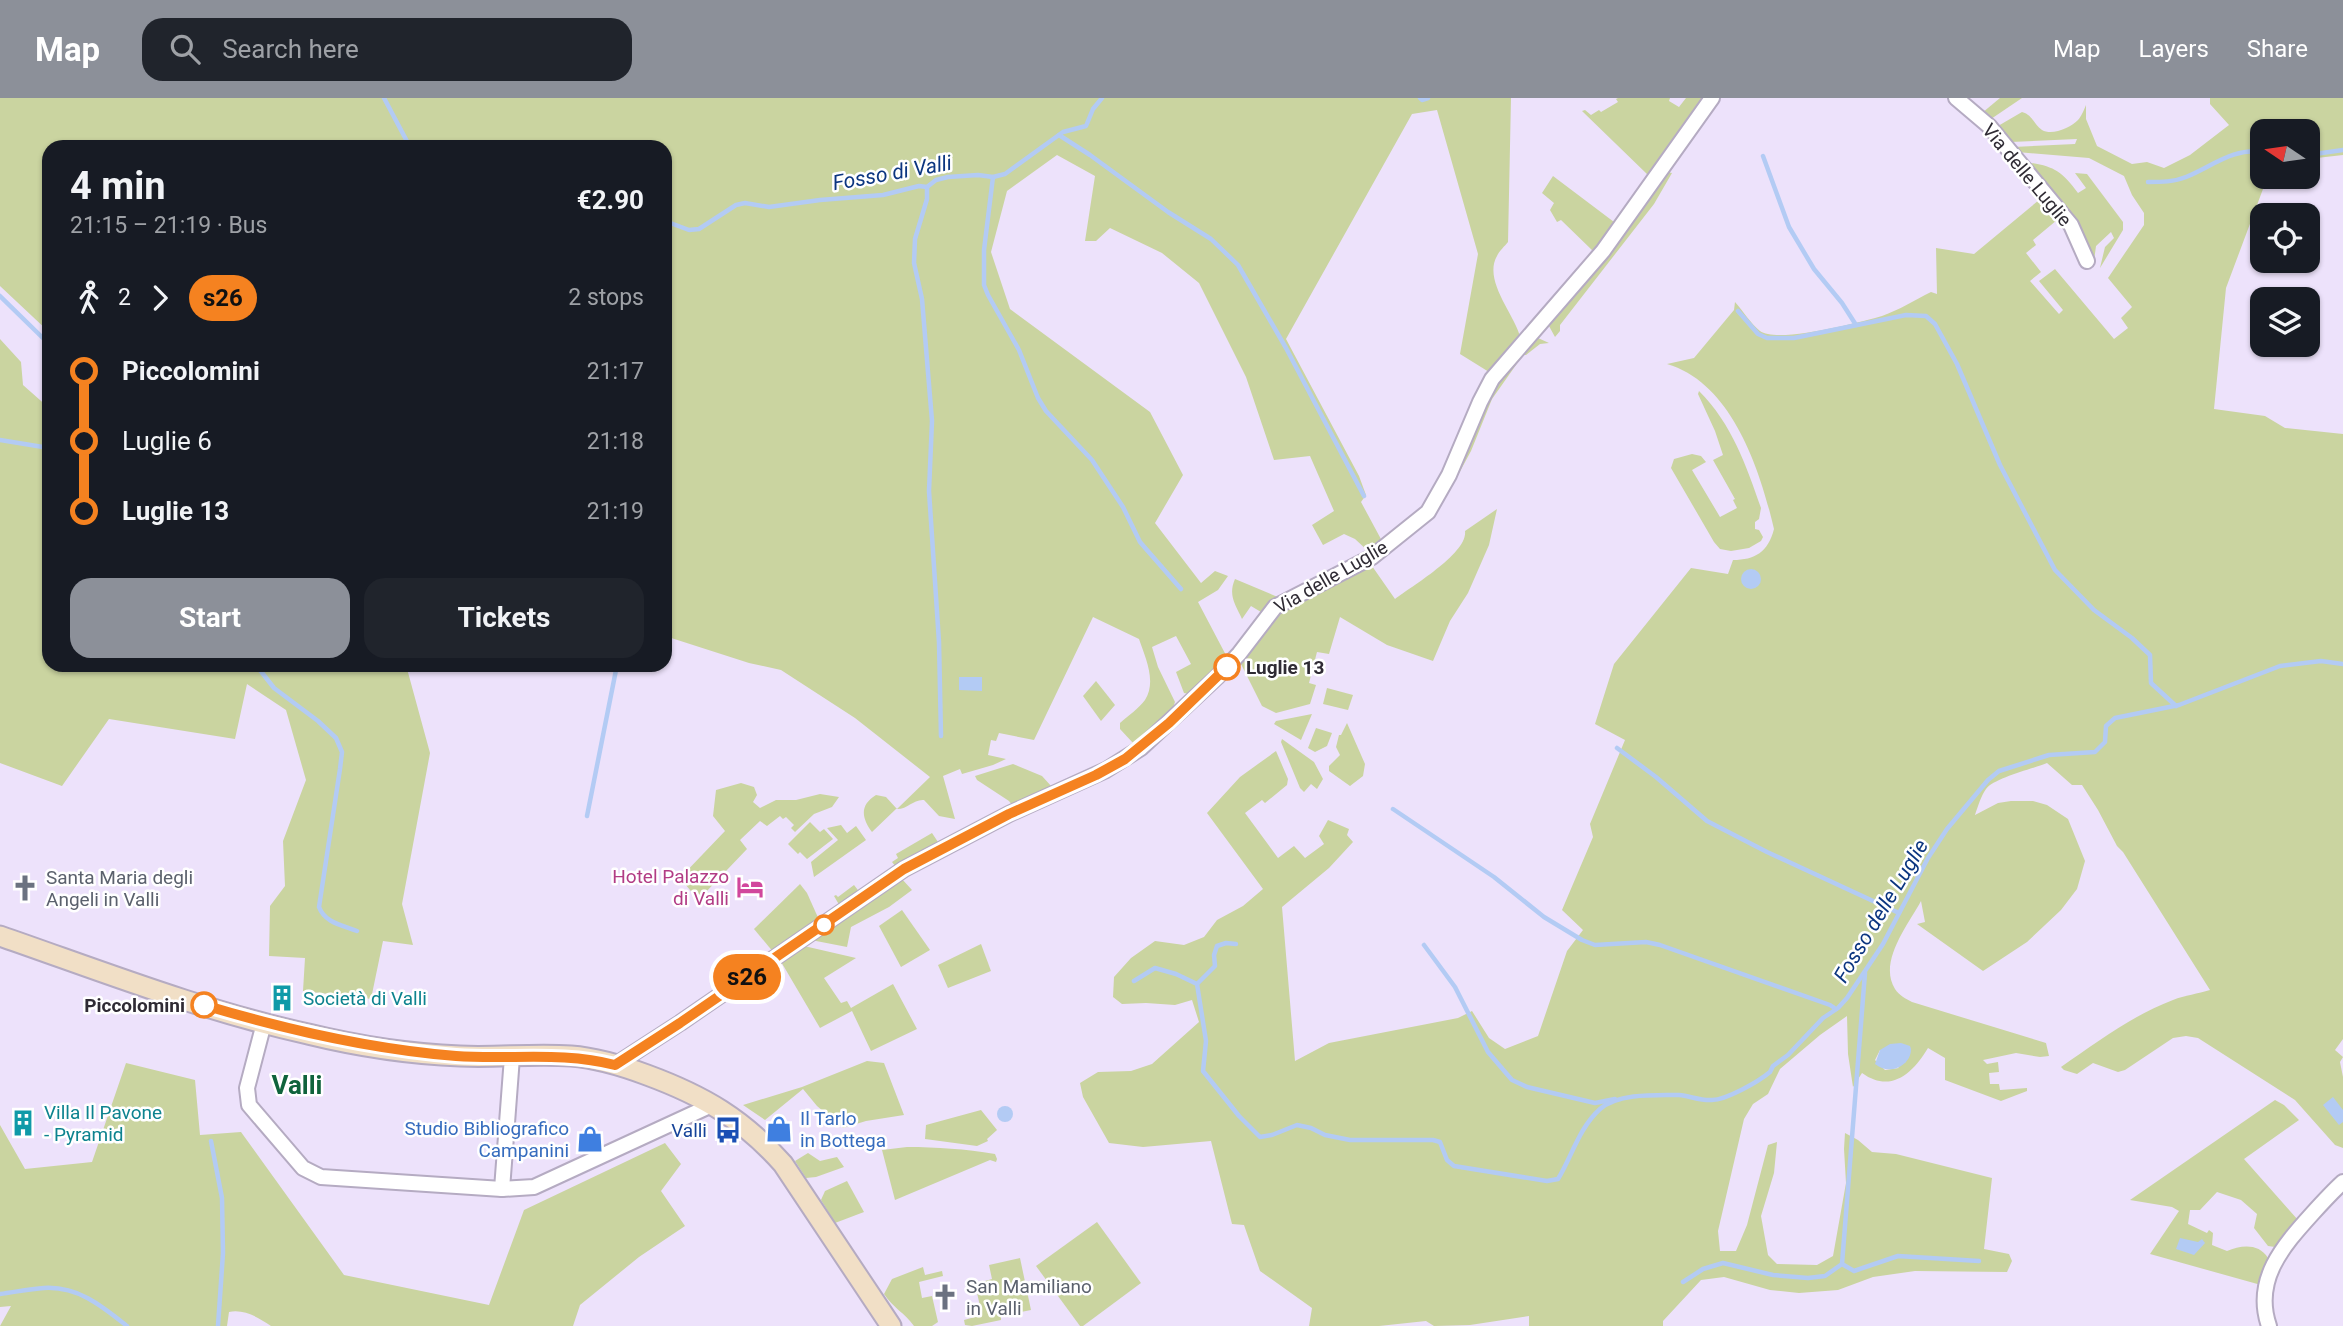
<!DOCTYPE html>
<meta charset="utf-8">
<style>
body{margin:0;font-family:Roboto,sans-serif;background:#20242c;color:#f1f3f6;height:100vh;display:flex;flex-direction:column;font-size:26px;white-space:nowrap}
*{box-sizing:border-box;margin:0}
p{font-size:23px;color:#9ea1a6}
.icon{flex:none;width:38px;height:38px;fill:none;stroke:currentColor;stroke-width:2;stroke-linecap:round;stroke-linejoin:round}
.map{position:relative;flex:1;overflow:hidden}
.details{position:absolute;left:42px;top:42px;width:630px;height:532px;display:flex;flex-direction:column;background:#171b24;border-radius:21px;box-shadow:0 2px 5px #0004}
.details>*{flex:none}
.badge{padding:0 14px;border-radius:23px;font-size:24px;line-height:46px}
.needle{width:46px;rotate:283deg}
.tools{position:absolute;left:2250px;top:21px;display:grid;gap:14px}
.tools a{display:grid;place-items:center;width:70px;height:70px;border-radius:14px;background:#171b24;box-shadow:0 2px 5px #0004;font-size:35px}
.map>.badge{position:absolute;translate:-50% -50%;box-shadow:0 0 0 4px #fff}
.legs{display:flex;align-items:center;gap:10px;height:77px;padding:0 28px;font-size:23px}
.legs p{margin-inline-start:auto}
.head{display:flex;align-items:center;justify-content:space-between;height:119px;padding:0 28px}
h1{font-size:38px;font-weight:700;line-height:52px}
.action{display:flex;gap:14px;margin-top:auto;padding:14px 28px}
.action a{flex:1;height:80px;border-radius:21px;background:#8c9099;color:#fff;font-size:28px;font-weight:700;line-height:80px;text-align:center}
.action a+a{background:#20242c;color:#f1f3f6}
ul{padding:0 28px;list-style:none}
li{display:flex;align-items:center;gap:24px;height:70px;font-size:26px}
li i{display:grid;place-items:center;width:10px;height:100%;margin:0 9px;background:currentColor}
li i::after{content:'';width:18px;height:18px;margin:-9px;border:5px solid;border-radius:50%;background:#171b24}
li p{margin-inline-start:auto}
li:first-child i{background:linear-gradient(#0000 50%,currentColor 0)}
li:last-child i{background:linear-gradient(currentColor 50%,#0000 0)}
header{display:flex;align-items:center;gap:42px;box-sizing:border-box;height:98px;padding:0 35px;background:#8c9099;color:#fff}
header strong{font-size:33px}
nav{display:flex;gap:38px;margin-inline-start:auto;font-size:24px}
.search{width:490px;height:63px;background:#20242c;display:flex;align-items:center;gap:18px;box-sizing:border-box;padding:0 24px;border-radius:21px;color:#9ea1a6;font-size:26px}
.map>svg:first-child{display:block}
.green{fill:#cad4a0;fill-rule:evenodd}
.water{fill:#b3cbf4}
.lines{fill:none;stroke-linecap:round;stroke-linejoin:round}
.stream{stroke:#b3cbf4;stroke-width:4.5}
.street-casing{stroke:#b5abc2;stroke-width:18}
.secondary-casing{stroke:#b5abc2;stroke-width:23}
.street{stroke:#fff;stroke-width:14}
.secondary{stroke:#f1dfc6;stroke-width:19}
.line-1-casing{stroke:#fff;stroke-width:16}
.line-1{stroke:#f58220;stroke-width:10}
.stop-1-dot{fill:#fff;stroke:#f58220;stroke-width:3.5}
.labels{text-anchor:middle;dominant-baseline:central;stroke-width:5;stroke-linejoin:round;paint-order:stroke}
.street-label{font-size:19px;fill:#2f2b34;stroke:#fff}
.stop-label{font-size:19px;font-weight:bold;fill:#2f2b34;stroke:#fff;text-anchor:start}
.hotel-label{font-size:19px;fill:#b23c85;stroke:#fff;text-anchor:end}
.worship-label{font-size:19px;fill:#5b616d;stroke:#fff;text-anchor:start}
.culture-label{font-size:19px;fill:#0d838f;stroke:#fff;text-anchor:start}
.shop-label{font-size:19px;fill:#366cbe;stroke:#fff;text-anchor:start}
.transit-label{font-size:19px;fill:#164399;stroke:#fff;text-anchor:end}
.water-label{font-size:21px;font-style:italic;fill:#0c3680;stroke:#fff}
.district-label{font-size:26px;font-weight:bold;fill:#0f633c;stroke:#fff}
</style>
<header>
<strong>Map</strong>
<div class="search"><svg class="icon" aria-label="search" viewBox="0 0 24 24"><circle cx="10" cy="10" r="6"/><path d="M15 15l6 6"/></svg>Search here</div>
<nav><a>Map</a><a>Layers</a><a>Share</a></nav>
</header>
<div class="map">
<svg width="2343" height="1228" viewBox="0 0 2343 1228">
<rect width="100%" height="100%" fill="#ede2fb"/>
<g class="green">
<path d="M0 0H1511L1508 144C1505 148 1499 153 1497 158 1483 182 1514 216 1520 238L1489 274 1460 256 1478 156 1437 12 1412 16 1286 241 1359 378 1366 397 1361 404 1382 443 1368 453 1355 441 1344 436 1323 447 1312 427 1334 413 1310 358 1274 362 1246 279 1199 185 1162 155 1110 130 1096 143H1085L1095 78 1057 57 1007 93 991 154 1010 211 1150 314 1183 377 1155 425 1201 485 1215 473 1228 478 1218 492 1198 504 1228 561 1194 597 1184 595 1176 574 1191 566 1176 538 1152 549 1158 569 1175 604 1171 615 1136 645H1133L1120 631V625C1128 618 1139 610 1145 602 1157 583 1145 559 1139 541L1093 519 1034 642 999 635 996 643 991 642 988 657 1006 661 993 667 962 676 960 671 943 678 955 721 939 718 924 702C913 701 907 712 896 711L872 734C861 719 860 707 876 697L886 699 897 711 930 679 855 620 781 572 749 565 665 538V49H49V234L0 188Z"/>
<polygon points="1618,0 1670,0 1669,3 1679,9 1686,0 1704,0 1649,78 1582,13 1585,12 1591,17 1599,12 1601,14 1618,4 1616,1"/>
<polygon points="2000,0 2022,0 1991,21 1982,15"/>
<path d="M2210 0H2343V57L2308 61V33H2263V79H2269L2263 91 2226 190 2214 311 2265 318 2285 330 2343 336V941L2335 952 2343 959 2340 964 2343 979V1050L2335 1047 2295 1002 2198 940 2186 938 2173 940 2125 972 2118 974 2093 965 2077 976 2064 972 2061 969C2097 944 2133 917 2173 902 2185 897 2198 896 2210 892L2123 754 2117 748 2098 712 2082 687H2072L2047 665C2032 671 1994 680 1986 691 1981 698 1978 708 1975 717L1998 705 2011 703H2033L2047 707 2068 721 2085 763 2077 791 2061 812 2027 844 1983 873 1917 826 1925 824 1921 803C1908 827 1878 864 1895 891 1899 897 1906 901 1912 904L2046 945 2049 958 2040 959 2016 955 1983 962 1987 966 1998 964 1999 974 1989 975 1990 986H1999L2000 992 2027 990V993L2001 1003 1945 982V960L1928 950C1913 975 1891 996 1862 975L1853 989 1848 956 1847 918 1820 937 1780 971 1768 996 1753 1006 1744 1021 1718 1133 1720 1153H1736L1747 1127 1768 1047 1777 1044 1774 1075 1761 1118 1768 1157 1777 1166 1817 1167 1833 1158 1846 1085 1844 1051 1845 1035 1858 1042 1872 1054 1896 1056 1992 1080 1984 1151 2009 1156 2012 1163 2007 1174 1915 1173 1873 1179 1838 1192 1799 1195 1770 1192 1724 1179 1701 1182 1663 1223V1228H1529V1218L1470 1227 1434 1228 1426 1223 1379 1228H1309L1312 1210 1260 1173 1244 1127 1232 1126 1211 1043 1143 1049 1109 1045 1083 999 1080 985 1098 974 1131 973 1152 966 1199 924 1192 902 1175 907 1146 905 1122 906 1113 899 1114 879 1131 860 1155 843 1184 847 1204 839 1217 822 1243 808 1263 791 1207 715 1240 679 1276 653 1288 681 1287 687 1265 705 1262 702 1245 715 1278 760 1294 748 1305 760 1324 746 1319 738 1328 722 1349 731 1347 737 1353 744 1329 770 1282 809 1295 963 1329 945 1458 920 1472 913 1489 940 1505 951 1538 938 1567 853 1583 832 1562 812 1593 739 1590 726 1625 642 1595 626 1614 566 1691 470 1728 476 1733 462C1755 462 1768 454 1774 431 1760 371 1732 285 1667 266L1694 260 1734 212 1735 204C1743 213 1751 226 1760 233 1777 246 1861 224 1882 218 1899 212 1915 202 1931 194L1937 196 1936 150 1974 156 2039 102 2057 122 2033 142 2036 147 2026 155 2041 174 2030 183 2059 216 2063 212 2039 183 2055 171 2114 241 2128 230 2121 220 2132 209 2108 180 2144 127V115L2132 97 2124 78 2089 60 2017 54 2013 49 2075 46 2077 41 2011 44 1998 28 2022 14C2033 17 2034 27 2042 32 2052 38 2070 30 2078 22 2081 19 2084 12 2086 7V21L2097 48 2132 66 2147 64 2164 70 2190 57 2229 27 2210 6ZM1880 952 1899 970 1885 972 1875 962Z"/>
<path d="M2025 64C2053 68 2061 72 2078 95L2086 90 2075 75 2087 76 2123 124V132L2100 170 2105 149 2114 140 2111 134 2096 148 2094 163Z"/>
<polygon points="1667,74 1672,75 1654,106 1560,227 1560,233 1555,239 1549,228 1549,223"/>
<polygon points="1553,78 1614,124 1593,153 1561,122 1557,124 1550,112 1554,105 1542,95"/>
<polygon points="1538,240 1549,245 1540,246 1526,257 1523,257 1492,301 1471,353 1450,392 1492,290 1533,241"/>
<polygon points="0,241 21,264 23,287 49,310 49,567 406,567 430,655 402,806 413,847 383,843 371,901 303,893 305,860 269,858 270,808 285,788 283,743 306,682 286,612 247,586 235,641 109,621 62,688 0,665"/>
<path d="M1699 293C1732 326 1746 367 1761 410L1759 421 1755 424V431L1759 432 1763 439 1761 443 1749 450 1731 453 1720 451 1714 444 1671 370 1674 361 1692 356 1701 358 1706 364 1692 372 1720 419 1737 410 1733 402 1735 401 1713 362 1723 357 1715 333 1698 296Z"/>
<path d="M1497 411 1489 447 1468 495 1450 523 1433 563 1387 547 1340 519 1329 556 1317 554 1309 585 1316 587 1310 606 1276 615 1262 608 1240 564 1270 519 1338 482 1372 468 1395 501C1412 488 1468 455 1465 433Z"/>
<path d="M1235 481 1280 500 1273 503 1261 514 1251 508 1242 521C1235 506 1228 497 1235 481Z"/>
<polygon points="1096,583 1115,607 1101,623 1083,598"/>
<polygon points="1327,590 1353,597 1348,612 1323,606"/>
<polygon points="1312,616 1301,642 1274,626 1276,623"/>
<polygon points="1347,625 1365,666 1363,678 1350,688 1329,673 1329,668 1340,657 1336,649 1339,637 1341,637"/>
<polygon points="1316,630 1332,635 1327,648 1315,654 1308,650"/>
<polygon points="1282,641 1314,664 1323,681 1317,691 1311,686 1304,694 1300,690 1281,644"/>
<polygon points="1013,666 1042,678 1052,689 1012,707 1009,703 977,682 975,678"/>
<polygon points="741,685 754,689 757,697 753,704 760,710 776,702 796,702 820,696 839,699 832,709 814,716 795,734 791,730 794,727 786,719 783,721 780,718 767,728 760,723 740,742 747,751 705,795 695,798 680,780 725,733 713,718 716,692"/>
<polygon points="810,724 820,734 824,731 833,741 807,761 800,754 798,756 788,746"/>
<polygon points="841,727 847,735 856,728 866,742 814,779 811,764 838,742 827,730"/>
<polygon points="932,735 938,744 896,769 892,764 898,760 896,756"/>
<polygon points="901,780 912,792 889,809 851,829 847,849 811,842"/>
<polygon points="800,786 807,795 820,824 774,855 754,831"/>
<polygon points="854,787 861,796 841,810 834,798 836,797 838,799"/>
<polygon points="902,812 930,852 901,869 879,828"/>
<polygon points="981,846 991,873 948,890 938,867"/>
<polygon points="804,848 856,860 824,880 841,905 847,903 851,910 893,886 917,931 871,953 852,913 820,930 780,862"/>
<polygon points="867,963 884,965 904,1017 866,1023 843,1030 817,1008 803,991 765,1022 743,1007 802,989"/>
<path d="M126 965 195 982 200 1037 241 1034 344 1177 489 1207 524 1112 665 1045 681 1066 661 1093 685 1128 639 1159 580 1207 573 1228H271C258 1219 244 1211 229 1214L227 1228H0L11 1208 0 1209V1027L25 1071 92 1064Z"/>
<path d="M2275 1002 2284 1007 2299 1022 2244 1061 2298 1122 2275 1149 2268 1148 2254 1130 2257 1116 2241 1102 2217 1094 2200 1112H2190L2188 1126 2207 1135 2209 1132 2213 1135 2212 1147 2227 1153C2241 1147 2259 1145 2268 1160L2261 1187 2150 1156 2179 1113 2172 1109 2130 1102Z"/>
<polygon points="981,1012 997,1032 987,1041 988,1043 977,1048 925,1041 926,1027"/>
<path d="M907 1049C937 1049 965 1051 995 1056L997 1061 996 1064 990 1062 895 1102 882 1052Z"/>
<polygon points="808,1055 820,1063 837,1059 844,1069 816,1079 806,1080 795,1063"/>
<polygon points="847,1083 864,1114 835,1125 821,1102 825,1093"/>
<polygon points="1097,1124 1141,1185 1083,1228 1080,1228 1036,1168"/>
<polygon points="1020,1160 1031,1212 1001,1218 1001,1222 972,1228 965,1227 964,1222 982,1217 975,1186 992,1181 989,1167"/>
<path d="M923 1169 925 1177 942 1173 943 1178 919 1184 922 1200 932 1198 938 1224 932 1228H914C905 1215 893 1210 884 1196L892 1181Z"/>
</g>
<g class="water">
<circle cx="1751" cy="481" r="10"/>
<polygon points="959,579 982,579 982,593 959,592"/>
<path d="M1901 945 1910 948 1911 951C1911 968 1889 978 1875 966L1880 952 1890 946Z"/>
<polygon points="2333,999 2343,1012 2343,1024 2339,1027 2323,1007"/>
<circle cx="1005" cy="1016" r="8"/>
<polygon points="2180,1140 2198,1144 2202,1141 2205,1145 2194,1157 2176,1151"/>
</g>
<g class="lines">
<g class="stream">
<polyline points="384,0 410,49"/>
<polyline points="1420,0 1422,2 1428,0"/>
<polyline points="1059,37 1090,57 1168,114 1211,141 1238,167 1286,250 1364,398"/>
<polyline points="2308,57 2343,52"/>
<polyline points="1763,58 1789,129 1814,171 1842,205 1856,227"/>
<polyline points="993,79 984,152 984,187 988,197 1019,252 1038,300 1046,313 1092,362 1123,409 1140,444 1181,491"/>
<path d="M2148 84C2161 84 2174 84 2186 79 2211 69 2234 49 2263 54"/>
<polyline points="927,89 927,101 915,141 914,165 922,201 932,323 929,393 939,544 941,638"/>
<polyline points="665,123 689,132 699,131 736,107 745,105 769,109 820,102 883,97 919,88 927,89 936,82 948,79 978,77 993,79 1005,76 1063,34 1086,28 1093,11 1102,0"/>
<polyline points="0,198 49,246"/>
<polyline points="1738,213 1758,236 1767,240 1794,240 1906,217 1926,218 1935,226 1957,266 2000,367 2055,472 2094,512 2132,540 2150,557 2151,585 2176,608"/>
<polyline points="0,342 49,350"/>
<path d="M256 567 274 590 318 623 336 640 342 654 340 671 319 809C325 825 342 827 357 833"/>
<polyline points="1617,650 1656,679 1707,723 1767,754 1899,815"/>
<polyline points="1393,711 1494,779 1544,819 1582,842 1595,847 1646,844 1660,847 1830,907 1836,911"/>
<polyline points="587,718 617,567"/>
<polyline points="1424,847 1455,889 1488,954 1512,982 1527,989 1595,1005 1615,1001"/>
<path d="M1134 883 1155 870 1176 876 1197 886 1206 943 1203 973 1239 1018 1260 1039 1272 1037 1297 1027 1311 1030 1325 1037 1350 1042H1433L1440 1044 1447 1062 1454 1068 1547 1083 1558 1081C1572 1058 1579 1030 1600 1011 1618 995 1656 997 1679 997 1690 998 1701 1003 1712 1002 1726 1002 1758 984 1770 974L1773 968 1788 957 1823 920 1838 910 1847 900 1883 846 1928 760 1947 731 1988 682 1999 673 2049 657 2095 654 2105 644 2106 628 2115 620 2179 607 2280 568 2321 563 2343 566"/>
<polyline points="1197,886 1215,868 1214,857 1217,848 1226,845 1236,846"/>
<polyline points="211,1043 222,1100 223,1155 218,1228"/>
<polyline points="1842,1166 1854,1173 1898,1158 1979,1163"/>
<polyline points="1683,1184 1703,1171 1723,1165 1773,1177 1808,1180 1825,1178 1842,1166 1865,875"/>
<path d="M0 1196C15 1194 30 1191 44 1190 78 1188 102 1208 127 1228"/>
</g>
<g class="street-casing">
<g id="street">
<polyline points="1956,0 1989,28 2071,127 2087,163"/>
<polyline points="264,925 247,990 249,1007 303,1070 321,1079 502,1091 534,1089 714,1006"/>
<polyline points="615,967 680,925 904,771 1009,716 1106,672 1141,650 1217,579 1239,556 1275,509 1372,459 1428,414 1449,377 1480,304 1492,281 1603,153 1712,0"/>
<polyline points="502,1091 512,959"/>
<path d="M2269 1228C2253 1182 2283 1148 2312 1116 2322 1105 2332 1094 2343 1084"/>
</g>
</g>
<g class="secondary-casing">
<path id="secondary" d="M0 838C101 873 203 913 308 936 357 948 409 956 460 958 496 960 534 955 571 958 597 960 623 968 647 977 704 998 743 1021 783 1066L891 1228"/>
</g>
<use href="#street" class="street"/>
<use href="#secondary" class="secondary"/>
</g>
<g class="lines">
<g class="line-1-casing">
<path id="line-1" d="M204 907C287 932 369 951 456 958 510 962 562 953 615 967L680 925 904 771 1009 716 1096 677 1125 661 1169 625 1227 569"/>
</g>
<use href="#line-1" class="line-1"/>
</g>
<defs>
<g id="hotel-bare" transform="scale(2.1)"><path d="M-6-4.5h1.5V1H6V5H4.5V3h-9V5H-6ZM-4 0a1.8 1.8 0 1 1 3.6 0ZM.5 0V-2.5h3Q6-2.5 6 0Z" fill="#d1479c" stroke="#fff" stroke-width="2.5" paint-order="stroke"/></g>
<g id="church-bare" transform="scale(2.1)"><path d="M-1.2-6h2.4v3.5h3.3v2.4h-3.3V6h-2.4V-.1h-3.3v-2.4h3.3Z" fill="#6b7280" stroke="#fff" stroke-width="2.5" paint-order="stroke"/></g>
<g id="building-bare" transform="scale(2.1)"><path d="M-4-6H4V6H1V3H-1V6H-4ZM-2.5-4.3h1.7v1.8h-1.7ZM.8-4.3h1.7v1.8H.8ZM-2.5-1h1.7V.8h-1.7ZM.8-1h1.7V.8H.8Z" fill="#0f9aa8" stroke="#fff" stroke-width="2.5" paint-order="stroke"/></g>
<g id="shop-bare" transform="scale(2.1)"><path d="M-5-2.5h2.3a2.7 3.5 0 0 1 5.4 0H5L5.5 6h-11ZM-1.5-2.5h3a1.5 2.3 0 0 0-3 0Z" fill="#3f7fe0" stroke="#fff" stroke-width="2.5" paint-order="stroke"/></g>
<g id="bus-bare" transform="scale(2.1)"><path d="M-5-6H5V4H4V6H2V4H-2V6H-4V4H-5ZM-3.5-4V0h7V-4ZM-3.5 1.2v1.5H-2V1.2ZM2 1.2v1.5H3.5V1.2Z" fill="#1a4fb4" stroke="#fff" stroke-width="2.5" paint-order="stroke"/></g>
</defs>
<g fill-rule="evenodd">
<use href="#hotel-bare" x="750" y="789"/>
<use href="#church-bare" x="25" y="790"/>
<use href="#building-bare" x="282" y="900"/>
<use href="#building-bare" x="23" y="1025"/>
<use href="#shop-bare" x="779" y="1031"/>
<use href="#bus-bare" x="728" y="1032"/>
<use href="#shop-bare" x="590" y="1041"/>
<use href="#church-bare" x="945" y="1199"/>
</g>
<g class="stop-1-dot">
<circle cx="1227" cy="569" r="12"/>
<circle cx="824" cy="827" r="9"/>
<circle cx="204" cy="907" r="12"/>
</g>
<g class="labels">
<g class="street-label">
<text transform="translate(2027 77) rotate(50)">Via delle Luglie</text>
<text transform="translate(1331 479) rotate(-30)">Via delle Luglie</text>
</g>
<g class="stop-label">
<text x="1246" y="569">Luglie 13</text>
<text x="185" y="907" text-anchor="end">Piccolomini</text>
</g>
<g class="hotel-label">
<text x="729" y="778">Hotel Palazzo<tspan x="729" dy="22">di Valli</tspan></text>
</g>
<g class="worship-label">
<text x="46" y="779">Santa Maria degli<tspan x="46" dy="22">Angeli in Valli</tspan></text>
<text x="966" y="1188">San Mamiliano<tspan x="966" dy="22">in Valli</tspan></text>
</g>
<g class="culture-label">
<text x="303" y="900">Società di Valli</text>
<text x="44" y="1014">Villa Il Pavone<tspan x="44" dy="22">- Pyramid</tspan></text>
</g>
<g class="shop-label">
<text x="800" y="1020">Il Tarlo<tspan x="800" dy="22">in Bottega</tspan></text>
<text x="569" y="1030" text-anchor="end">Studio Bibliografico<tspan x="569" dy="22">Campanini</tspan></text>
</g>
<g class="transit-label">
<text x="707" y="1032">Valli</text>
</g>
<g class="water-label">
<text transform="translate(892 75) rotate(-10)">Fosso di Valli</text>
<text transform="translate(1881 813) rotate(-59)">Fosso delle Luglie</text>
</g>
<g class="district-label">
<text x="297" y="987">Valli</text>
</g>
</g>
</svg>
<div class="tools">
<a><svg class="needle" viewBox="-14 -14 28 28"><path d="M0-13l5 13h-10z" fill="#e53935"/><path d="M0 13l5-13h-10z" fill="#9ea1a6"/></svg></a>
<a><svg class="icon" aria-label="locate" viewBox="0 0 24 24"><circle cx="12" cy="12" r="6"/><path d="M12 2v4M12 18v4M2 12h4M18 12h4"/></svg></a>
<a><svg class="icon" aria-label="layers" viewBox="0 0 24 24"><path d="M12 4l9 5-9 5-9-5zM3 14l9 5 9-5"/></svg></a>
</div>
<b class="badge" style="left:747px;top:879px;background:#f58220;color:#111">s26</b>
<section class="details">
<div class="head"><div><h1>4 min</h1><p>21:15 – 21:19 · Bus</p></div><b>€2.90</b></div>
<div class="legs"><svg class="icon" aria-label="walk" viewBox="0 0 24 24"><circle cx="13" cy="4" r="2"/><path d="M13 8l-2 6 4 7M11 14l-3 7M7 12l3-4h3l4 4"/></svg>2<svg class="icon" aria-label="forward" viewBox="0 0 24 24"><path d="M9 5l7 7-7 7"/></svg><b class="badge" style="background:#f58220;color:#111">s26</b><p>2 stops</p></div>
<ul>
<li><i style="color:#f58220"></i><b>Piccolomini</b><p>21:17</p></li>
<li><i style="color:#f58220"></i><span>Luglie 6</span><p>21:18</p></li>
<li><i style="color:#f58220"></i><b>Luglie 13</b><p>21:19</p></li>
</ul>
<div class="action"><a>Start</a><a>Tickets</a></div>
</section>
</div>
